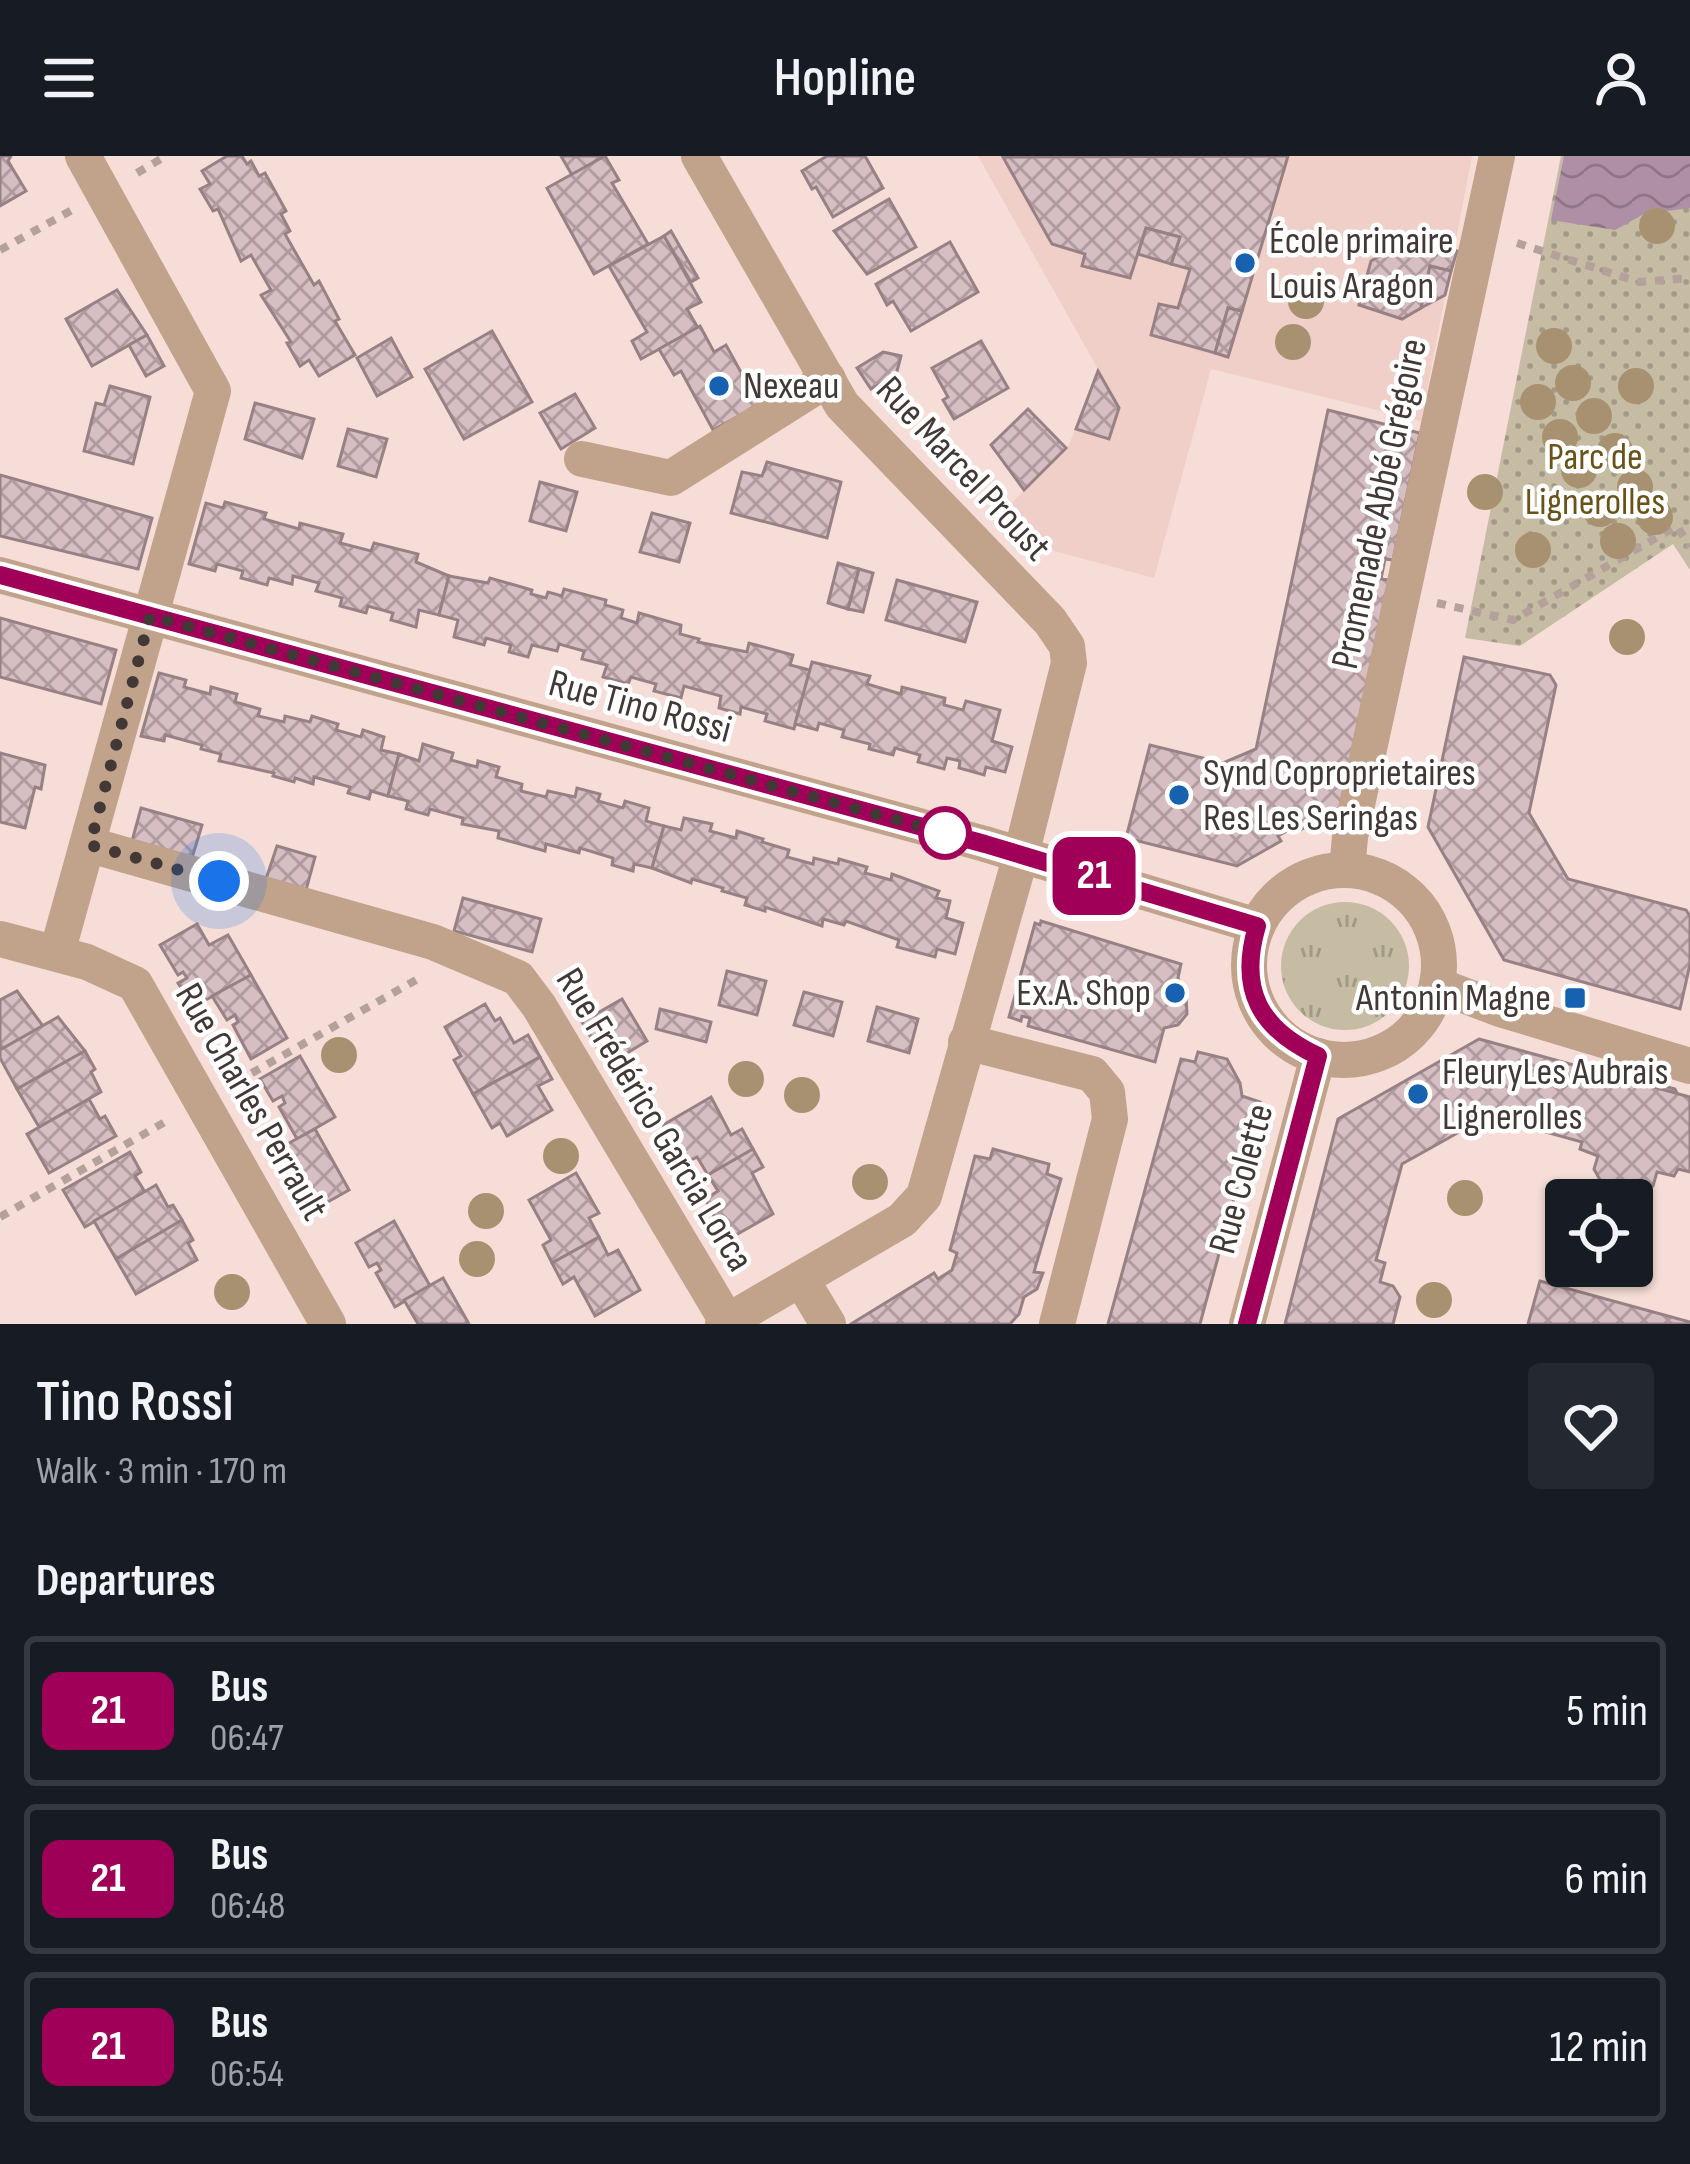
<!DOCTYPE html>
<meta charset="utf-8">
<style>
body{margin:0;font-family:"Sofia Sans Condensed",sans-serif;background:#242831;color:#f1f3f6;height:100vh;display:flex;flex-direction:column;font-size:45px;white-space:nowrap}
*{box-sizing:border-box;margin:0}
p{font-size:39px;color:#9ea1a6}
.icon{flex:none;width:66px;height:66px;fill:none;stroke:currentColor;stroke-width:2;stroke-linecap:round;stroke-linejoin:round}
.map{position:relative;height:1168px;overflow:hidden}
.side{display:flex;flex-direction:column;background:#171b24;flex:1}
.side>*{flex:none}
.badge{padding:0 24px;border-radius:18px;font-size:42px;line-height:78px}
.fabs{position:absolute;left:1545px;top:1023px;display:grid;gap:24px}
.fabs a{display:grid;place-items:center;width:108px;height:108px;border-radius:12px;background:#171b24;box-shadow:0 3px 9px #0004;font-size:60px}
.you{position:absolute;width:60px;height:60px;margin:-30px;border:9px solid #fff;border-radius:50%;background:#1a73e8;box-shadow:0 0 0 18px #1a73e833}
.map>.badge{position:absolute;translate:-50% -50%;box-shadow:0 0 0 6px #fff}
h2{padding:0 36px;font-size:45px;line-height:108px}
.round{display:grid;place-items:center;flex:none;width:126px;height:126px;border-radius:12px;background:#242831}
.headline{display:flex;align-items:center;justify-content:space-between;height:204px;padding:0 36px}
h1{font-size:57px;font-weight:600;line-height:90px}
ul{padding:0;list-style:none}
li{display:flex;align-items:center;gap:36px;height:150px;margin:0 24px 18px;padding:0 12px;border:6px solid #363941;border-radius:12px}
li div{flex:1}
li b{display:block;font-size:45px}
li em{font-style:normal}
li .badge{min-width:132px;font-weight:700;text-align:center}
header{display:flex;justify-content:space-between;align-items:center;height:156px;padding:0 36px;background:#171b24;font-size:54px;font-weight:600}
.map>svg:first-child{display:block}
.built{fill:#efcfc7}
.grass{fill:url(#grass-tufts)}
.park{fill:url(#park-dots)}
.water{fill:url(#water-waves)}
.building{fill:url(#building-cross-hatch);stroke:#988185;stroke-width:3}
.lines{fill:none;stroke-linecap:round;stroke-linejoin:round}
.path{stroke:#b4a19c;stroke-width:8;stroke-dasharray:9 9;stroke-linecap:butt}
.minor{stroke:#c1a28b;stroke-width:36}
.tree{fill:#a89170}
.line-casing{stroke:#fff;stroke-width:27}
.line{stroke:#a00057;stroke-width:18}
.walk{stroke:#423836;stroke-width:12;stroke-dasharray:0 21.6}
.poi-dot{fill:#1661b0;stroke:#fff;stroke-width:4.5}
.stop-dot{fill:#fff;stroke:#a00057;stroke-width:6}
.labels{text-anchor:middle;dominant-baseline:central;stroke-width:9;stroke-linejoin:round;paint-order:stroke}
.poi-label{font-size:39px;fill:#423836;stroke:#fff;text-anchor:start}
.park-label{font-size:39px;fill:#69531b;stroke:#fff}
.street-label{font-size:39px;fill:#423836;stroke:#fff}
</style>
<header><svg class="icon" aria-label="menu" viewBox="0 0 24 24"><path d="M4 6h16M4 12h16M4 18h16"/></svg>Hopline<svg class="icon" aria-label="person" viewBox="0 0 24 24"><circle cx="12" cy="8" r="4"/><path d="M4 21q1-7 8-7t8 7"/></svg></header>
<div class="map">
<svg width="1690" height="1168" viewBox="0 0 1690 1168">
<defs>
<pattern id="grass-tufts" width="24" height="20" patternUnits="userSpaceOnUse" patternTransform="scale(3)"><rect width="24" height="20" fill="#c6bca4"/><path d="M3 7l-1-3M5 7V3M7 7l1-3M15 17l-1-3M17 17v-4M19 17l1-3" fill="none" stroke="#a29a86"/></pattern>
<pattern id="park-dots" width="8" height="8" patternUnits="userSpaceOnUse" patternTransform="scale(3)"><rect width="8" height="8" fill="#c6bca4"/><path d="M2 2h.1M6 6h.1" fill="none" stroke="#a29a86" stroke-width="1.8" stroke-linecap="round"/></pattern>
<pattern id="water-waves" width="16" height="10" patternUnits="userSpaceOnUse" patternTransform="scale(3)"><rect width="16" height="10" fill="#ae8fa5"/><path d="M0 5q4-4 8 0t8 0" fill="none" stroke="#8f7687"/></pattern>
<pattern id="building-cross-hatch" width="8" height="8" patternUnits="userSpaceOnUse" patternTransform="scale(3)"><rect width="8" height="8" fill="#d7bec3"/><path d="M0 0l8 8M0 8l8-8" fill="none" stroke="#b09b9f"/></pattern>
</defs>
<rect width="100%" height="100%" fill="#f6ddd7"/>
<polygon class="built" points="978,0 1472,0 1421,265 1211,213 1154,422 1025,387 998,361 1069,289 1098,213"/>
<circle class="grass" cx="1345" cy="810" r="64"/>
<polygon class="park" points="1561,0 1690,0 1690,414 1673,388 1520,490 1465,482"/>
<polygon class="water" points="1564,0 1690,0 1690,52 1644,58 1615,74 1551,64"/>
<g class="building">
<polygon points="0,0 11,0 8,5 26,35 0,50"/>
<polygon points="227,0 242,0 247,8 251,5 259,20 265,17 286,55 281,58 290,75 285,78 314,129 319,125 339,163 335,165 355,199 319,220 309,204 300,210 287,187 291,186 261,139 271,134 251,99 241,105 218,53 213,55 200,33 210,28 202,15"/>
<polygon points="561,0 605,0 572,19"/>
<polygon points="605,0 619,24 612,27 648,88 594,118 547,32"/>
<polygon points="827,0 865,0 883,32 833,61 816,31 812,33 802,15"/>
<polygon points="1288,0 1242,155 1228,152 1215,197 1151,179 1159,148 1178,152 1190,113 1171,108 1180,81 1146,72 1130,122 1082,110 1085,98 1052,88 1003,1"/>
<polygon points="889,43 916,91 867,118 834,75"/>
<polygon points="1146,72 1180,81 1171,108 1138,98"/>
<polygon points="671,75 698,122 691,126 664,80"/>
<polygon points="664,80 701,146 687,153 698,172 641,203 632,185 647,176 609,110"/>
<polygon points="1411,82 1457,95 1451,115 1430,110 1421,152 1402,163 1359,149 1371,105"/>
<polygon points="950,86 978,136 911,175 893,145 887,149 876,128"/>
<polygon points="1430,110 1451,115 1445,139 1421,152"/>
<polygon points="117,134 147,179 92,210 66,163"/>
<polygon points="1228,152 1242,155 1228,201 1215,197"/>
<polygon points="700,170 714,196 726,189 759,249 713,274 681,215 674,219 659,193"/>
<polygon points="492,175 532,246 464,283 425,213"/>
<polygon points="147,179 164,210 146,220 129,189"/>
<polygon points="391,182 412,221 377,240 357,202"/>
<polygon points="981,185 1008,232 954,263 943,244 948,241 932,212"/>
<polygon points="883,196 901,200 896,219 871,233 857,212"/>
<polygon points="1098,215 1119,252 1109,283 1076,273"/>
<polygon points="110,230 150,241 133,308 84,295 96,247 104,249"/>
<polygon points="575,238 595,272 561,293 540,257"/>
<polygon points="255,247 314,263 302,302 245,283"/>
<polygon points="1028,253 1066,292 1024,334 991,289"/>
<polygon points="1328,254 1420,277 1393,404 1385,403 1381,423 1389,424 1343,650 1302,673 1299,668 1278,680 1281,685 1237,710 1126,682 1150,589 1223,607 1256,593"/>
<polygon points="348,273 387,283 376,321 338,310"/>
<polygon points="767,306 841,326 827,382 731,357 742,316 762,320"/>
<polygon points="0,319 152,362 138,413 0,380"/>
<polygon points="540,326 577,336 566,375 530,365"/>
<polygon points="225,346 266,357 264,363 299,373 300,367 343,378 340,387 371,395 374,387 418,398 416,406 449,420 439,459 419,454 416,471 391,464 393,457 368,450 366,457 340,450 342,442 316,435 319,427 293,420 292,428 269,422 267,429 241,422 243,415 217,408 215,415 189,408 206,347 223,352"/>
<polygon points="652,357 690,367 679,406 640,396"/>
<polygon points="838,407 859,413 848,453 828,447"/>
<polygon points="859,413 873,417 863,456 848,453"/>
<polygon points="449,420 488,427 490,422 532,434 531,438 546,442 548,436 562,440 564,433 606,444 605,449 623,454 621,462 637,467 639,457 681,469 680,478 699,483 698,486 747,496 749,487 793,499 790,509 810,514 794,573 765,565 767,558 741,551 740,558 719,552 721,540 684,530 681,542 654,535 656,528 631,521 628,528 603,521 607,509 582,503 584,495 559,488 557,495 532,489 528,501 509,496 511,489 486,482 484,489 454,481 458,464 439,459"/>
<polygon points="897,424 977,446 965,486 886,464"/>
<polygon points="0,462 116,494 101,548 0,521"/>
<polygon points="1464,501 1550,519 1556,529 1529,657 1568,723 1686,754 1690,760 1690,808 1680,853 1504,804 1428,671"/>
<polygon points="812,506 870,520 867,528 901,538 902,531 945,542 944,549 963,554 966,545 1000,554 992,585 1012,591 1005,616 986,611 984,619 959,612 960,605 947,602 944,613 918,606 920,599 895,592 893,599 869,593 870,588 842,581 844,574 819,567 817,574 795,568"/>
<polygon points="159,517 186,524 184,531 210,538 211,531 237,538 235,546 260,553 258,560 284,566 285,560 310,566 312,560 338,568 336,574 361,581 363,574 384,581 381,594 399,598 388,640 371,635 369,643 348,637 350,631 314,621 313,628 295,622 294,626 273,620 274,617 219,605 221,598 201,593 202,589 165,579 164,585 141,580"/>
<polygon points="423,588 453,597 451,604 477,611 478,605 499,611 496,621 522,628 521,635 546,641 548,635 575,641 577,632 600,638 598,645 623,652 625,645 649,652 646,665 664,670 652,712 634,708 633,715 612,709 613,702 580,692 579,697 546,688 545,695 498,682 499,675 462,668 463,662 430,653 428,659 406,653 408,645 388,640 399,598 419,605"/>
<polygon points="0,597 45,609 41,633 35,631 25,672 0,666"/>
<polygon points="141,652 202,669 192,702 132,685"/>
<polygon points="684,662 712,668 710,675 736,682 737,675 763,683 762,686 789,694 787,701 813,708 814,702 838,708 839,703 867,711 865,717 891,724 892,718 939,735 936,742 950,745 946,762 963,767 955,798 937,793 935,801 897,791 899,784 846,765 844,769 823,763 822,770 765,751 765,755 745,749 747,742 722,735 723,732 692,723 691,727 652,712 664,670 681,674"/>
<polygon points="277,690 315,701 306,734 266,723"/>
<polygon points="463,742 541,763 532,796 454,775"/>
<polygon points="1041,765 1181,808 1178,822 1186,839 1187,858 1178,869 1164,872 1155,906 1028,870 1030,862 1022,860 1021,865 1009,861 1035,767 1040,769"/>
<polygon points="197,768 209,789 228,779 251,819 193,851 178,827 187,822 183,816 178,819 160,789"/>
<polygon points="727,815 766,825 757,859 719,849"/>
<polygon points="251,819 287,882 251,903 233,869 238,866 235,859 227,864 212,840"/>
<polygon points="17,835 43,870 0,894 0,844"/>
<polygon points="804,836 842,846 833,880 794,869"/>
<polygon points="622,843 647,885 607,909 582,866"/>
<polygon points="485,848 495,865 500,862 514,887 528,879 540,901 473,938 454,904 461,900 445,871"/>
<polygon points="877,851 918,863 909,897 868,885"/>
<polygon points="660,853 711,866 706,886 656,873"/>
<polygon points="58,861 85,895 17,933 0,902 0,894"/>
<polygon points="1479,883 1690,941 1690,1016 1678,1013 1674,1020 1657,1016 1653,1030 1644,1036 1600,1024 1594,1013 1598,1000 1580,993 1582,986 1488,960 1402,1008 1376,1104 1385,1107 1380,1126 1393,1130 1400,1141 1393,1168 1285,1168 1338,963"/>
<polygon points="85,895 95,913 91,916 101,936 39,971 17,933"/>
<polygon points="1198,896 1227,903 1240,927 1242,940 1260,946 1200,1168 1108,1168 1181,903 1195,906"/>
<polygon points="300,900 335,961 297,983 279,951 285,947 282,940 273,945 260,923"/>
<polygon points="540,901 552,923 538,930 552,954 507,980 500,967 492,972 473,938"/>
<polygon points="1624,919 1675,933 1677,937 1620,922"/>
<polygon points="711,941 731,979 742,973 753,993 708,1019 697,1001 685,1007 663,969"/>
<polygon points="89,943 100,963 105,960 116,980 49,1017 27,978"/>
<polygon points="315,973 349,1034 310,1056 296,1032 305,1027 301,1020 295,1024 278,993"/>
<polygon points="753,993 763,1011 752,1017 773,1058 727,1084 705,1043 718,1035 708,1019"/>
<polygon points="993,993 1049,1008 1047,1018 1061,1023 1034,1116 1043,1117 1037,1133 1024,1141 1019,1158 1010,1168 851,1168 934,1117 938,1123 952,1114 957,1097 950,1094 975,1000 990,1003"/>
<polygon points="130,996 141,1016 135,1020 145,1036 85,1071 63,1034"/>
<polygon points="576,1017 599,1057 589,1062 599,1081 552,1107 543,1089 551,1084 529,1044"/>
<polygon points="156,1029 168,1051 173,1049 182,1064 116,1103 94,1065"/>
<polygon points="182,1064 193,1084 188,1087 197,1104 136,1138 116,1103"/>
<polygon points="394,1065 430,1130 395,1151 376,1117 381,1114 377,1107 369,1111 356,1087"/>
<polygon points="599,1081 608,1099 618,1094 640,1134 595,1160 574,1121 563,1128 552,1107"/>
<polygon points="443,1122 469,1168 418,1168 404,1144"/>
<polygon points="1540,1125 1690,1166 1690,1168 1528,1168"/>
</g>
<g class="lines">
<g class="path">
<polyline points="137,17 166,0"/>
<polyline points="1517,87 1639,126 1690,122"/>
<polyline points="0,94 72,54"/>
<polyline points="1437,447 1513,464 1677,370 1690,391"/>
<polyline points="236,926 416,824"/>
<polyline points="0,1061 170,963"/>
</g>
<g class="minor">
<polyline points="699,0 842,249 1050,465 1067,490 1069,507 1021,699 924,1040 902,1064 723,1168"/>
<polyline points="582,303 671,322 828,223"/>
<polyline points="0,419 985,688 1257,770"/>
<polyline points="90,689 433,786 518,822 539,850 727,1165"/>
<polyline points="1347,714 1350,681 1497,0"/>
<circle cx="1344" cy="809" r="95"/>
<polyline points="0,783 87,806 135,828 328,1168"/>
<polyline points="57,797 213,235 83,0"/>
<polyline points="1437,829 1500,853 1690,910"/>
<polyline points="966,886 1092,918 1107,936 1110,963 1057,1168"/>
<polyline points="801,1123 828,1168"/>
<polyline points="1247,1168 1318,900"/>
</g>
</g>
<g class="tree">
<circle cx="1657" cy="70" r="18"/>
<circle cx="1306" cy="145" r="18"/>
<circle cx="1293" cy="186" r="18"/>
<circle cx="1554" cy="190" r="18"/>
<circle cx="1573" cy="227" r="18"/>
<circle cx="1636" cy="230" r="18"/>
<circle cx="1538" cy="246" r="18"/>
<circle cx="1594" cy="260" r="18"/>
<circle cx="1560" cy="281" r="18"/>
<circle cx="1615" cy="295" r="18"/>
<circle cx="1579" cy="314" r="18"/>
<circle cx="1635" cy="331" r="18"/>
<circle cx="1485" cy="336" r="18"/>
<circle cx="1600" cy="353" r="18"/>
<circle cx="1655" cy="361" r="18"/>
<circle cx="1618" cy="385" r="18"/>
<circle cx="1533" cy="394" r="18"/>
<circle cx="1627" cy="481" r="18"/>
<circle cx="339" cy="899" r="18"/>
<circle cx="746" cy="923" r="18"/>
<circle cx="802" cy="939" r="18"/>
<circle cx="561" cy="1000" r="18"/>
<circle cx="870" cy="1026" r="18"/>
<circle cx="1465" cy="1042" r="18"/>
<circle cx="486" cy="1055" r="18"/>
<circle cx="477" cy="1103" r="18"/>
<circle cx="232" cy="1136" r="18"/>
<circle cx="1434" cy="1144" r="18"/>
</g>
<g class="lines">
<g class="line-casing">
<path id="line" d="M0 419 985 688 1257 770C1238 834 1260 873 1318 900L1247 1168"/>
</g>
<use href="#line" class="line"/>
<polyline class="walk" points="219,725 90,689 150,460 945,677"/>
</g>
<g class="poi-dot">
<circle cx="1245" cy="107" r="12"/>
<circle cx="719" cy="230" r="12"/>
<circle cx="1179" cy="639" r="12"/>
<circle cx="1175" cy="837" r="12"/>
<rect x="1563" y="830" width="24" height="24" rx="6"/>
<circle cx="1418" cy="938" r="12"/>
</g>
<circle class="stop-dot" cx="945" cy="677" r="24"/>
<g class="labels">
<g class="poi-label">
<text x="1269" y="85">École primaire<tspan x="1269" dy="45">Louis Aragon</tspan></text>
<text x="743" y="230">Nexeau</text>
<text x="1203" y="617">Synd Coproprietaires<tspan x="1203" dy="45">Res Les Seringas</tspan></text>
<text x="1151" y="837" text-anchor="end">Ex.A. Shop</text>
<text x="1551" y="842" text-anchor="end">Antonin Magne</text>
<text x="1442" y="916">FleuryLes Aubrais<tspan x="1442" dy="45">Lignerolles</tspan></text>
</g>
<g class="park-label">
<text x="1595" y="301">Parc de<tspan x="1595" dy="45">Lignerolles</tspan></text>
</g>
<g class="street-label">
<text transform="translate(963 313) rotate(47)">Rue Marcel Proust</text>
<text transform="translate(1380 348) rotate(-78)">Promenade Abbé Grégoire</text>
<text transform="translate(640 551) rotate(15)">Rue Tino Rossi</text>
<text transform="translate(251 946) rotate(60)">Rue Charles Perrault</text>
<text transform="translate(654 964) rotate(59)">Rue Frédérico Garcia Lorca</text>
<text transform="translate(1242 1023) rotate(-75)">Rue Colette</text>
</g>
</g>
</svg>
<div class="fabs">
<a><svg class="icon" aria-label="locate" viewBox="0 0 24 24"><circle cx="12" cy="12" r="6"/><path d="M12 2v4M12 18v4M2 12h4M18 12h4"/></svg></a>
</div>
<div class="you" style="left:219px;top:725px"></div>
<b class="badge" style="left:1094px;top:720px;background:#a00057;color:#fff">21</b>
</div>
<section class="side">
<div class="headline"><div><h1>Tino Rossi</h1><p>Walk · 3 min · 170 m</p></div><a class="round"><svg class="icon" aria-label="heart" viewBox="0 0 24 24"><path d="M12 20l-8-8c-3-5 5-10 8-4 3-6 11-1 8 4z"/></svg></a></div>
<h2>Departures</h2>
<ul>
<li><span class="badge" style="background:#a00057;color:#fff">21</span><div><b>Bus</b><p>06:47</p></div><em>5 min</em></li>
<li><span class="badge" style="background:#9f0057;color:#fff">21</span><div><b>Bus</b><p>06:48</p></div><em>6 min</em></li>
<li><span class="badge" style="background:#a00057;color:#fff">21</span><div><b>Bus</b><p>06:54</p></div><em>12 min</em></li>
</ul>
</section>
